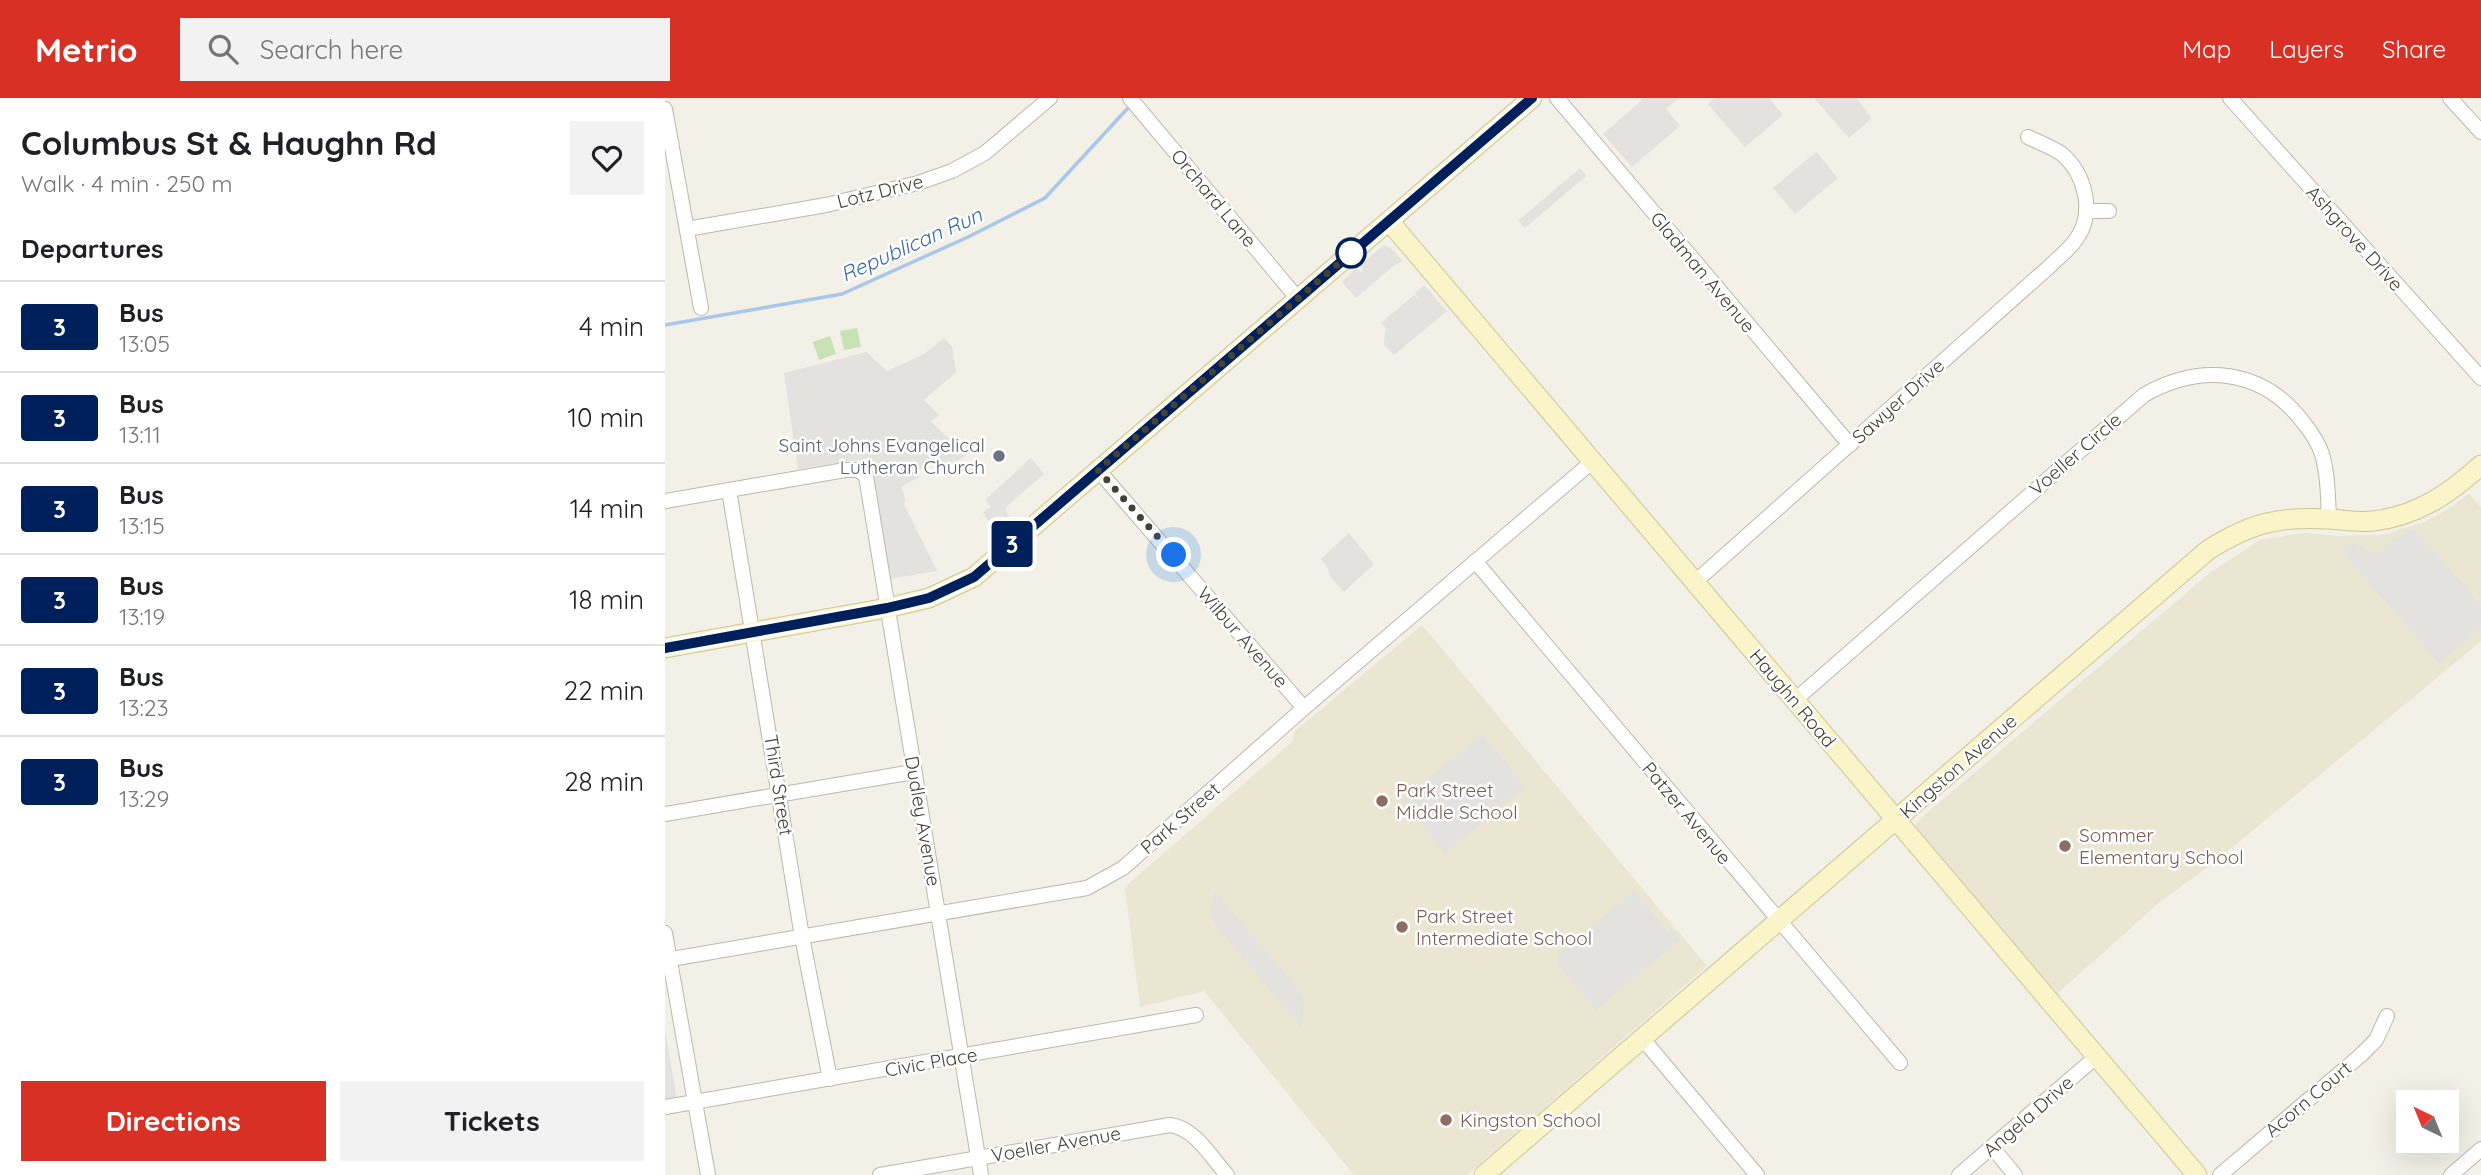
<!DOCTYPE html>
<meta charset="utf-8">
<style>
body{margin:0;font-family:Quicksand,sans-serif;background:#f2f2f2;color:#202124;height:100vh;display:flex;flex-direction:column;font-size:26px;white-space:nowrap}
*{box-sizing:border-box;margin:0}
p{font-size:23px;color:#757577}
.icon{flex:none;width:38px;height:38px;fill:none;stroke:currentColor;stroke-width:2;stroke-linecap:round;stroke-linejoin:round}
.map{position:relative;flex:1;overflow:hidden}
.panel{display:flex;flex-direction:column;background:#fff;width:665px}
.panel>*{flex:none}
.badge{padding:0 14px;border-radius:5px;font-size:24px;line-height:46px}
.needle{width:46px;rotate:317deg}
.fabs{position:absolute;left:1731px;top:992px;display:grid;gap:14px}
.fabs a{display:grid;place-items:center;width:63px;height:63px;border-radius:0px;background:#fff;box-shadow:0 7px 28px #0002;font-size:35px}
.you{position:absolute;width:35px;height:35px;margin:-18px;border:5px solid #fff;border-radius:50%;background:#1a73e8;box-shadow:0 0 0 10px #1a73e833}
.map>.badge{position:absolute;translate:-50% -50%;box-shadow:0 0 0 4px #fff}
h2{padding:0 21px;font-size:26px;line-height:63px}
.round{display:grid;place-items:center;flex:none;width:74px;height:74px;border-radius:0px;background:#f2f2f2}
.overview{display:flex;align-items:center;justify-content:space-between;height:119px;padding:0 21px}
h1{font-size:33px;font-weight:700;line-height:52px}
.button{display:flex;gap:14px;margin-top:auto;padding:14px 21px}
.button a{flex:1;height:80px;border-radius:0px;background:#d93025;color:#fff;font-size:28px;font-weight:700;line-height:80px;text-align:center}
.button a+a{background:#f2f2f2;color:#202124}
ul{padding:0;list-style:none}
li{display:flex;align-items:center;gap:21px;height:91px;padding:0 21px;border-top:2px solid #e0e0e0}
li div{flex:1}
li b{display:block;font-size:26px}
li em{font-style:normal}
li .badge{min-width:77px;font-weight:700;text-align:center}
header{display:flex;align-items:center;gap:42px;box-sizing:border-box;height:98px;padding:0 35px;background:#d93025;color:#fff}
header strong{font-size:33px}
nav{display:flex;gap:38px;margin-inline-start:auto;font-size:24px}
.search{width:490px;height:63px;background:#f2f2f2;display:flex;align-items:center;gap:18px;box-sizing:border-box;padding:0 24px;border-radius:0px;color:#757577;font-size:26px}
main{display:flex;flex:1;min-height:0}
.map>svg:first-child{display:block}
.education{fill:#eae6d2}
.green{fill:#c7e3b3}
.parking{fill:#e3e2de}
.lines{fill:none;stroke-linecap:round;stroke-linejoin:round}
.stream{stroke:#a8c7ea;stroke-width:3.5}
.street-casing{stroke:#bcb8aa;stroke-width:16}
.secondary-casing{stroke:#cec69a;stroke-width:21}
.street{stroke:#fff;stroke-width:14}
.secondary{stroke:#faf4c9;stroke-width:19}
.line-casing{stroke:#fff;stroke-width:16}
.line{stroke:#00205b;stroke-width:10}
.walk{stroke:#444136;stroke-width:7;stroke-dasharray:0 12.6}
.stop-dot{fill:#fff;stroke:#00205b;stroke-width:3.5}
.worship-dot{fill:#6b7280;stroke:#fff;stroke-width:2.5}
.education-dot{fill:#8d6e63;stroke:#fff;stroke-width:2.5}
.labels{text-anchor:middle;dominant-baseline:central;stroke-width:5;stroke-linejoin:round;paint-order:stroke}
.street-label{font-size:19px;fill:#444136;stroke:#fff}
.worship-label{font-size:19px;fill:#5b616d;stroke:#fff;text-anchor:end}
.education-label{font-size:19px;fill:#785e54;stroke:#fff;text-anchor:start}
.water-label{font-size:21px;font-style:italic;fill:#396ba7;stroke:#fff}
</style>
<header>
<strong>Metrio</strong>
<div class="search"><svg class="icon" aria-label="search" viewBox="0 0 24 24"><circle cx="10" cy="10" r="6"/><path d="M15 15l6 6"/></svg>Search here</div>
<nav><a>Map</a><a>Layers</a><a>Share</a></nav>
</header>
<main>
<section class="panel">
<div class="overview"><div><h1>Columbus St &amp; Haughn Rd</h1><p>Walk · 4 min · 250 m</p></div><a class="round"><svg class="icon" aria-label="heart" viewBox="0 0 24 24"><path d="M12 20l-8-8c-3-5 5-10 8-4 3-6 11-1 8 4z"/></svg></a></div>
<h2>Departures</h2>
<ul>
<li><span class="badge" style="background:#00205b;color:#fff">3</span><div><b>Bus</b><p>13:05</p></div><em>4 min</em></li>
<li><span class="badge" style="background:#00205b;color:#fff">3</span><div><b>Bus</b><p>13:11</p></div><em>10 min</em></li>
<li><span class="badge" style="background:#00205b;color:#fff">3</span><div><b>Bus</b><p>13:15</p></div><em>14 min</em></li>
<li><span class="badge" style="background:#00205b;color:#fff">3</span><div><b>Bus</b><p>13:19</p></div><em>18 min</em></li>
<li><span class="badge" style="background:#00205b;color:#fff">3</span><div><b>Bus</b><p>13:23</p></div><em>22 min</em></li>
<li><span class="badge" style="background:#00205b;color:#fff">3</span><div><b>Bus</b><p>13:29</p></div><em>28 min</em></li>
</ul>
<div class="button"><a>Directions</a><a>Tickets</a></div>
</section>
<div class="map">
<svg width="1816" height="1077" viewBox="0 0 1816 1077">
<rect width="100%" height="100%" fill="#f2f0e7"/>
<g class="education">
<polygon points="1804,396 1816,409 1816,543 1545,768 1497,802 1392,896 1250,728 1256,720 1546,474 1595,442 1638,435 1673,438 1717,437 1759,424 1780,413"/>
<polygon points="757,527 1042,868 802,1077 689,1077 539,893 475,909 460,789 628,643 629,634"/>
</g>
<g class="green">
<polygon points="192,230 196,249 179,252 175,233"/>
<polygon points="165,238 171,256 154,262 148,244"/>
</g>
<g class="parking">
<polygon points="976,0 1014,0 1001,11 1015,28 967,69 938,36 977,2"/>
<polygon points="1050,0 1104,0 1118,17 1080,49 1043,6"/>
<polygon points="1149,0 1191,0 1207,20 1184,40"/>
<polygon points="1151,54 1173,80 1130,116 1108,90"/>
<polygon points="915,70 921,78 860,130 853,123"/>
<polygon points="719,147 727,151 737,163 727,169 691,200 677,184 691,170 697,174 698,172 695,167"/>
<polygon points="759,187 782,213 729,257 719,247 720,234 722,232 716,225 749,197 756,204 750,195"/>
<polygon points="279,240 287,248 291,274 259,302 274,317 266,323 301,358 275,372 270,364 251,373 254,379 236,389 241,402 239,406 272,473 224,481 206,360 133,371 119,275 201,254 222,273 259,256"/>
<polygon points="366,360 379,376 341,409 340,412 347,422 331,435 318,414 326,409 320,402"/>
<polygon points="1750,431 1816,507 1816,529 1774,565 1676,453 1685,445 1711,456 1728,441"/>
<polygon points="684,435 709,466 679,494 665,478 662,468 656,461"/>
<polygon points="817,636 860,688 780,755 737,703"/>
<polygon points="549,792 639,898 637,931 545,820"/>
<polygon points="969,793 1003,834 1007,831 1015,841 931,912 892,866 894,856"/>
<polygon points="0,931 12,1002 0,1004"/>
</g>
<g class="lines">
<polyline class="stream" points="0,227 177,196 303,139 380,100 462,11"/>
<g class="street-casing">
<g id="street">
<polyline points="465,0 633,201"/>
<polyline points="892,0 1185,347"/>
<polyline points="1565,0 1816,280"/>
<polyline points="1785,0 1816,34"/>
<polyline points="0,11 36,210"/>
<polyline points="1421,113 1444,113"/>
<polyline points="22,131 161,107 253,85 287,73 320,55 385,0"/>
<polyline points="433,372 639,610"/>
<polyline points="64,392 137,839 165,981"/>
<polyline points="0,403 180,372 193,372 201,378 316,1077"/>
<polyline points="810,463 1235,965"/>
<path d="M1030 484 1385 168C1394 159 1405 151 1412 140 1430 114 1420 76 1397 56 1387 49 1373 44 1363 39"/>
<path d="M1130 602 1479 297C1535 265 1597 270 1638 324 1646 334 1653 344 1657 356 1663 377 1663 399 1664 421"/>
<polyline points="0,716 248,674"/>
<polyline points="0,835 43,1077"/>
<polyline points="0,862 422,790 458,770 639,610 928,363"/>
<polyline points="977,940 1092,1077"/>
<polyline points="0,1009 531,917"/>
<polyline points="1327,1049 1350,1077"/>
<path d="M215 1077 505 1027C530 1030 546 1059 562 1077"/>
<polyline points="1294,1077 1431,959"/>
<polyline points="1555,1077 1696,957 1711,942 1722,918"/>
<polyline points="1786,1077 1816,1051"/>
</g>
</g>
<g class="secondary-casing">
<g id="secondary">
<polyline points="724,123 1532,1077"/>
<polyline points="0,550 222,510 264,500 309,479 867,0"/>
<path d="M819 1077 1543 452C1586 425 1613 418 1665 421 1679 422 1694 425 1708 423 1752 418 1784 396 1816 367"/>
</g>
</g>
<use href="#street" class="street"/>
<use href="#secondary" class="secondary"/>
</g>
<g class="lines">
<g class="line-casing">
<polyline id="line" points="0,550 222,510 264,500 309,479 867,0"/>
</g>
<use href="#line" class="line"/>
<polyline class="walk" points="509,457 433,372 686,155"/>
</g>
<circle class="stop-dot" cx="686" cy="155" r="14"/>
<circle class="worship-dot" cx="334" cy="358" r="7"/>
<g class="education-dot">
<circle cx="717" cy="703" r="7"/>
<circle cx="1400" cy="748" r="7"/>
<circle cx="737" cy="829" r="7"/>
<circle cx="781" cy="1022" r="7"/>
</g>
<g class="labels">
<g class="street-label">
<text transform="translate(215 93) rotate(-14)">Lotz Drive</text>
<text transform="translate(549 100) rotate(50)">Orchard Lane</text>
<text transform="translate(1690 140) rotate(48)">Ashgrove Drive</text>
<text transform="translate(1038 174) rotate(50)">Gladman Avenue</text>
<text transform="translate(1233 303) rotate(-42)">Sawyer Drive</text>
<text transform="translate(1410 356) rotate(-41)">Voeller Circle</text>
<text transform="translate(578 539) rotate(49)">Wilbur Avenue</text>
<text transform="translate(1128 600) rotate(50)">Haughn Road</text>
<text transform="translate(1293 668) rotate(-41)">Kingston Avenue</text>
<text transform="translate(114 687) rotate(81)">Third Street</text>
<text transform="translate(1022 715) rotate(50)">Patzer Avenue</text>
<text transform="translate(515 720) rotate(-41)">Park Street</text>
<text transform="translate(258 723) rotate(80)">Dudley Avenue</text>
<text transform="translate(266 964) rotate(-10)">Civic Place</text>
<text transform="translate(1643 1001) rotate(-40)">Acorn Court</text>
<text transform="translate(1363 1018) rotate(-41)">Angela Drive</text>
<text transform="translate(391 1046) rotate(-10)">Voeller Avenue</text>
</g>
<g class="worship-label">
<text x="320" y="347">Saint Johns Evangelical<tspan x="320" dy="22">Lutheran Church</tspan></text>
</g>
<g class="education-label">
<text x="731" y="692">Park Street<tspan x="731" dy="22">Middle School</tspan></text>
<text x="1414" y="737">Sommer<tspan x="1414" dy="22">Elementary School</tspan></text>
<text x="751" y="818">Park Street<tspan x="751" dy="22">Intermediate School</tspan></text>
<text x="795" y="1022">Kingston School</text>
</g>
<g class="water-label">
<text transform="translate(246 146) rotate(-24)">Republican Run</text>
</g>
</g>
</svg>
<div class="fabs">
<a><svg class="needle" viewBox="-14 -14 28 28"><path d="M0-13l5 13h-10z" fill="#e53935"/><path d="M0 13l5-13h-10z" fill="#757577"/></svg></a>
</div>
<div class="you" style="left:509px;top:457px"></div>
<b class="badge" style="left:347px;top:446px;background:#00205b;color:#fff">3</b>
</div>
</main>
